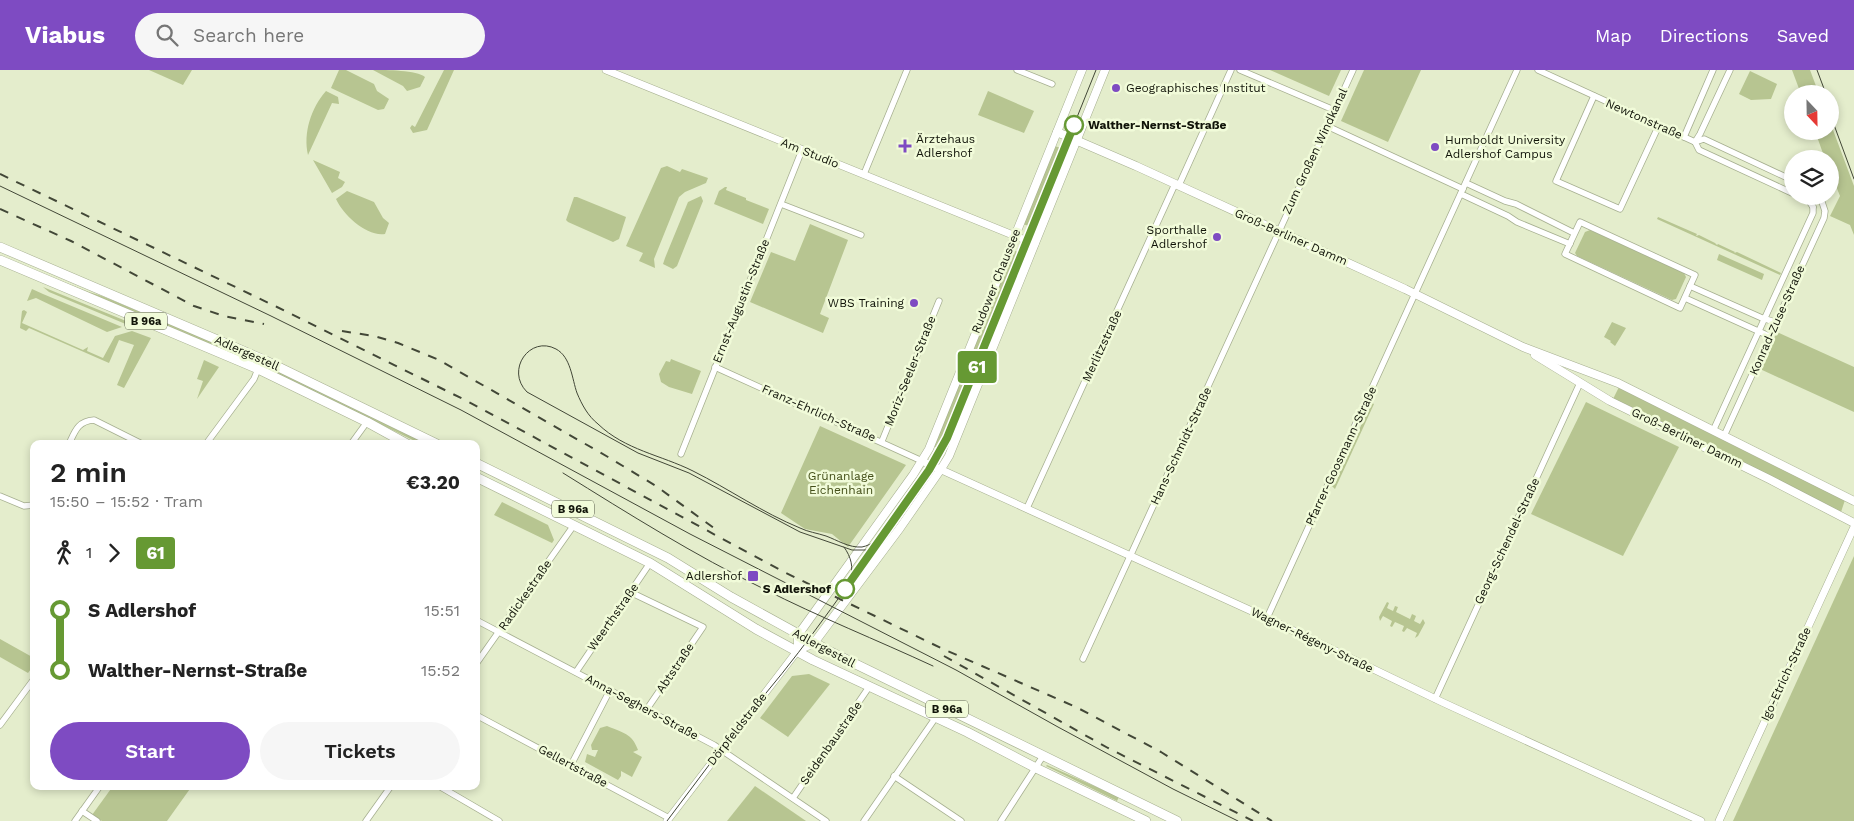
<!DOCTYPE html>
<meta charset="utf-8">
<style>
body{margin:0;font-family:"Work Sans",sans-serif;background:#f6f6f6;color:#222;height:100vh;display:flex;flex-direction:column;font-size:19px;white-space:nowrap}
*{box-sizing:border-box;margin:0}
p{font-size:16px;color:#767676}
.icon{flex:none;width:28px;height:28px;fill:none;stroke:currentColor;stroke-width:2;stroke-linecap:round;stroke-linejoin:round}
.map{position:relative;flex:1;overflow:hidden}
.drawer{position:absolute;left:30px;top:370px;width:450px;height:350px;display:flex;flex-direction:column;background:#fff;border-radius:10px;box-shadow:0 2px 8px #0003}
.drawer>*{flex:none}
.badge{padding:0 10px;border-radius:4px;font-size:18px;line-height:32px}
.needle{width:32px;rotate:158deg}
.fabs{position:absolute;left:1784px;top:15px;display:grid;gap:10px}
.fabs a{display:grid;place-items:center;width:55px;height:55px;border-radius:50%;background:#fff;box-shadow:0 2px 8px #0003;font-size:25px}
.map>.badge{position:absolute;translate:-50% -50%;box-shadow:0 0 0 2px #fff}
.legs{display:flex;align-items:center;gap:8px;height:55px;padding:0 20px;font-size:16px}
.legs p{margin-inline-start:auto}
.headline{display:flex;align-items:center;justify-content:space-between;height:85px;padding:0 20px}
h1{font-size:28px;font-weight:600;line-height:38px}
.cta{display:flex;gap:10px;margin-top:auto;padding:10px 20px}
.cta a{flex:1;height:58px;border-radius:30px;background:#7e4bc2;color:#fff;font-size:20px;font-weight:600;line-height:58px;text-align:center}
.cta a+a{background:#f6f6f6;color:#222}
ul{padding:0 20px;list-style:none}
li{display:flex;align-items:center;gap:18px;height:60px;font-size:19px}
li i{display:grid;place-items:center;width:8px;height:100%;margin:0 6px;background:currentColor}
li i::after{content:'';width:12px;height:12px;margin:-6px;border:4px solid;border-radius:50%;background:#fff}
li p{margin-inline-start:auto}
li:first-child i{background:linear-gradient(#0000 50%,currentColor 0)}
li:last-child i{background:linear-gradient(currentColor 50%,#0000 0)}
header{display:flex;align-items:center;gap:30px;box-sizing:border-box;height:70px;padding:0 25px;background:#7e4bc2;color:#fff}
header strong{font-size:24px}
nav{display:flex;gap:28px;margin-inline-start:auto;font-size:18px}
.search{width:350px;height:45px;background:#f6f6f6;display:flex;align-items:center;gap:12px;box-sizing:border-box;padding:0 18px;border-radius:28px;color:#767676;font-size:19px}
.map>svg:first-child{display:block}
.green{fill:#b7c591}
.lines{fill:none;stroke-linecap:round;stroke-linejoin:round}
.minor-casing{stroke:#a6af90;stroke-width:7}
.tertiary-casing{stroke:#a6af90;stroke-width:8}
.secondary-casing{stroke:#a6af90;stroke-width:9}
.primary-casing{stroke:#a6af90;stroke-width:10}
.minor{stroke:#fff;stroke-width:5.5}
.tertiary{stroke:#fff;stroke-width:7}
.secondary{stroke:#fff;stroke-width:8}
.primary{stroke:#fff;stroke-width:9}
.tram{stroke:#424737;stroke-width:1}
.rail{stroke:#424737;stroke-width:2;stroke-dasharray:9 9;stroke-linecap:butt}
.line-1-casing{stroke:#fff;stroke-width:11}
.line-1{stroke:#693;stroke-width:8}
.poi-dot{fill:#7e4bc2;stroke:#f1fbd9;stroke-width:2}
.stop-1-dot{fill:#fff;stroke:#693;stroke-width:2.5}
.labels{text-anchor:middle;dominant-baseline:central;stroke-width:5;stroke-linejoin:round;paint-order:stroke}
.shield{fill:#f1fbd9;stroke:#545947;stroke-width:1}
.shield-label{font-size:11px;font-weight:bold;fill:#111409}
.poi-label{font-size:12px;fill:#111409;stroke:#f1fbd9;text-anchor:start}
.street-label{font-size:12px;fill:#111409;stroke:#f1fbd9}
.stop-label{font-size:12px;font-weight:bold;fill:#111409;stroke:#f1fbd9;text-anchor:start}
.park-label{font-size:12px;fill:#444f19;stroke:#f1fbd9}
</style>
<header>
<strong>Viabus</strong>
<div class="search"><svg class="icon" aria-label="search" viewBox="0 0 24 24"><circle cx="10" cy="10" r="6"/><path d="M15 15l6 6"/></svg>Search here</div>
<nav><a>Map</a><a>Directions</a><a>Saved</a></nav>
</header>
<div class="map">
<svg width="1854" height="751" viewBox="0 0 1854 751">
<rect width="100%" height="100%" fill="#e4edcc"/>
<g class="green">
<polygon points="149,0 192,0 183,15"/>
<polygon points="339,0 346,0 374,14 377,21 389,29 384,39 378,40 331,18"/>
<path d="M373 0C386 0 417 0 425 7L420 17 407 21 403 16Z"/>
<polygon points="444,0 454,0 427,60 413,63 410,58 412,55 415,57"/>
<polygon points="1270,0 1341,0 1329,26"/>
<polygon points="1364,0 1421,0 1388,72 1341,51"/>
<polygon points="1792,0 1810,0 1819,24 1801,24"/>
<polygon points="1750,1 1777,14 1771,29 1751,30 1739,24"/>
<path d="M326 21 338 27 339 34 332 33 308 85C303 63 311 38 326 21Z"/>
<polygon points="988,21 1034,41 1024,63 978,45"/>
<polygon points="1830,52 1854,116 1854,165 1850,155 1830,146 1840,126 1830,101 1830,89 1825,89 1815,61 1830,61"/>
<polygon points="1055,76 1069,81 1037,159 1023,154"/>
<polygon points="313,90 340,102 338,108 345,112 342,117 332,123"/>
<polygon points="667,96 680,102 682,99 708,108 706,113 685,122 679,127 654,189 655,198 639,191 643,183 626,176 661,98"/>
<polygon points="725,117 727,117 726,120 746,128 746,130 769,139 763,154 714,134 719,121"/>
<path d="M347 121 374 132 383 148 389 153 385 164C367 167 343 145 336 129Z"/>
<polygon points="701,126 703,131 677,196 673,199 663,194 665,188 688,132"/>
<polygon points="574,127 577,127 626,147 619,169 613,172 568,152 566,150"/>
<polygon points="1658,147 1697,164 1696,166 1699,165 1715,173 1717,175 1718,174 1735,182 1734,183 1737,182 1781,203 1780,205 1657,149"/>
<polygon points="810,154 848,170 820,244 829,248 823,263 750,232 771,182 795,191"/>
<polygon points="1590,160 1684,203 1686,207 1676,229 1672,230 1577,186 1575,183 1585,162"/>
<polygon points="1015,181 1027,185 947,382 938,377 933,377 1012,182"/>
<polygon points="1719,184 1764,204 1762,210 1717,190"/>
<polygon points="39,202 89,222 102,226 246,286 246,289"/>
<polygon points="43,217 126,251 132,254 128,255 49,222"/>
<polygon points="32,219 43,224 122,257 107,262 36,228 27,231"/>
<polygon points="24,240 27,242 22,253 83,280 88,277 87,281 103,288 115,266 132,261 151,268 124,318 117,315 134,275 119,270 109,293 29,258 26,261 20,258 22,241"/>
<polygon points="1612,252 1626,258 1615,276 1610,272 1611,271 1604,267"/>
<polygon points="1777,262 1854,297 1854,342 1760,299"/>
<polygon points="671,289 701,301 692,324 669,317 661,312 659,304 666,291 670,292"/>
<polygon points="204,290 219,297 197,329 203,311 197,309"/>
<polygon points="269,296 429,374 421,374 267,299"/>
<polygon points="1619,317 1845,430 1841,442 1613,329"/>
<polygon points="1370,332 1374,334 1335,419 1332,416 1333,414 1335,414 1340,403 1338,402 1339,400 1341,401 1346,390 1344,389 1345,387 1347,387 1352,376 1350,375 1351,373 1353,374 1358,363 1356,362 1357,360 1359,360 1364,349 1362,348 1363,346 1366,347 1370,336 1368,335"/>
<polygon points="1586,332 1679,377 1623,486 1531,444"/>
<polygon points="820,356 906,395 848,477 832,464 805,459 781,443"/>
<polygon points="922,413 925,414 859,507 854,504 875,475 878,476 890,460 888,457 918,414 921,415"/>
<polygon points="502,432 548,455 554,470 552,473 494,445"/>
<polygon points="1854,486 1854,751 1733,751"/>
<polygon points="1387,532 1389,533 1387,538 1393,541 1395,536 1398,537 1396,542 1410,549 1412,544 1416,546 1414,551 1420,554 1423,549 1425,553 1418,566 1415,568 1417,563 1407,558 1404,562 1402,561 1404,556 1395,552 1392,557 1390,556 1392,551 1383,546 1380,551 1379,547"/>
<polygon points="0,569 34,588 34,595 28,603 0,587"/>
<polygon points="809,604 830,614 788,667 760,648 792,606"/>
<path d="M607 656C623 663 632 663 638 680L633 682 642 687 632 707 621 701V706L618 710 585 692 587 684 595 687 598 680H592L591 675 600 658Z"/>
<polygon points="1047,695 1119,727 1117,731 1046,696"/>
<polygon points="113,716 192,716 167,751 102,751 92,745"/>
<polygon points="755,716 806,751 727,751"/>
</g>
<g class="lines">
<g class="minor-casing">
<g id="minor">
<polyline points="1017,0 1052,14"/>
<polyline points="1240,0 1334,40"/>
<polyline points="1538,0 1684,67 1695,72 1699,80 1792,123"/>
<polyline points="1594,26 1556,111 1620,139 1659,55"/>
<polyline points="1327,56 1463,119"/>
<polyline points="1684,67 1713,0"/>
<polyline points="1695,72 1704,69 1792,110"/>
<polyline points="1695,72 1700,64 1730,0"/>
<polyline points="864,104 907,0"/>
<polyline points="1466,113 1505,131 1516,134 1574,163"/>
<polyline points="1179,115 1231,0"/>
<polyline points="1461,124 1508,146 1517,152 1570,174"/>
<polyline points="1799,126 1809,131 1813,137"/>
<polyline points="781,134 861,165"/>
<polygon points="1580,152 1695,205 1680,238 1565,184"/>
<polyline points="1690,216 1762,248 1775,252"/>
<polyline points="1685,228 1769,266"/>
<polyline points="715,297 922,391"/>
<polyline points="1713,361 1813,143 1813,137"/>
<polyline points="1724,366 1824,148 1825,141 1820,126"/>
<polyline points="882,371 939,231"/>
<path d="M69 374C75 361 78 351 94 350L142 374"/>
<polyline points="206,374 254,309 258,299"/>
<polyline points="351,374 367,352"/>
<polyline points="681,384 802,80"/>
<polyline points="0,426 24,436 34,435"/>
<polyline points="1027,438 1175,114"/>
<polyline points="630,522 703,557 647,639"/>
<polyline points="1267,548 1517,0"/>
<polyline points="476,550 714,675 826,751"/>
<polyline points="1083,589 1353,0"/>
<polyline points="476,594 574,455"/>
<polyline points="576,602 650,493"/>
<polyline points="1435,629 1580,313"/>
<polyline points="476,645 669,748"/>
<polyline points="0,655 34,609"/>
<polyline points="571,695 610,620"/>
<polyline points="894,706 961,751"/>
<polyline points="439,716 499,751"/>
<polyline points="793,728 869,617"/>
<polyline points="82,741 97,751"/>
<polyline points="75,751 100,716"/>
<polyline points="366,751 391,716"/>
<polyline points="864,751 936,647"/>
<polyline points="1001,751 1043,686"/>
</g>
</g>
<g class="tertiary-casing">
<g id="tertiary">
<polyline points="606,0 1035,174"/>
<polyline points="922,391 1267,548 1444,633 1701,751"/>
<polyline points="667,751 798,580"/>
<polyline points="1719,751 1854,457"/>
</g>
</g>
<g class="secondary-casing">
<g id="secondary">
<polyline points="1082,0 929,379 913,405 798,565 798,580 814,573 900,458 941,399 949,386 1105,0"/>
<polyline points="1057,62 1136,96 1405,219 1523,277 1618,313 1854,431"/>
<polyline points="1535,285 1610,331 1769,409 1854,453"/>
</g>
</g>
<g class="primary-casing">
<g id="primary">
<polyline points="0,177 262,289 437,374"/>
<polyline points="0,190 258,299 367,352 407,374"/>
<polyline points="476,393 668,488 731,527 829,581 1177,751"/>
<polyline points="476,407 650,493 756,559 813,590 967,662 1036,698 1146,751"/>
</g>
</g>
<use href="#minor" class="minor"/>
<use href="#tertiary" class="tertiary"/>
<use href="#secondary" class="secondary"/>
<use href="#primary" class="primary"/>
<g class="tram">
<polyline points="1817,0 1826,24"/>
<polyline points="1830,44 1854,109"/>
<polyline points="0,116 271,246 461,340 690,464 956,600 1058,657 1173,719 1238,751"/>
<path d="M563 403C629 444 694 485 764 519 819 547 877 570 933 596"/>
<path d="M875 471C871 474 867 476 862 477 849 478 837 470 826 466 817 463 808 462 800 458 763 443 729 419 693 401 661 385 625 380 598 354 588 346 582 335 577 323 572 309 571 287 556 279 530 265 505 300 527 322L638 383 689 403 800 462 852 480H869L877 474"/>
<path d="M844 477C851 487 854 497 850 509"/>
<path d="M748 644C795 591 836 532 877 474 905 434 935 396 955 351L1096 0"/>
<polyline points="667,751 751,639"/>
</g>
<g class="rail">
<polyline points="0,104 277,237 467,331 784,502 943,579 1076,637 1161,682 1272,751"/>
<polyline points="0,139 71,171 194,236 224,246 264,254"/>
<polyline points="342,261 374,266 398,273 439,290 608,387 656,416 718,461"/>
<polyline points="944,586 1108,678 1253,751"/>
</g>
</g>
<g class="lines">
<g class="line-1-casing">
<polyline id="line-1" points="845,519 929,400 947,368 1074,55"/>
</g>
<use href="#line-1" class="line-1"/>
</g>
<g class="poi-dot">
<circle cx="1116" cy="18" r="5"/>
<path d="M902.5 68.5h5v5h5v5h-5v5h-5v-5h-5v-5h5z"/>
<circle cx="1435" cy="77" r="5"/>
<circle cx="1217" cy="167" r="5"/>
<circle cx="914" cy="233" r="5"/>
<rect x="747" y="500" width="12" height="12" rx="2.5"/>
</g>
<g class="stop-1-dot">
<circle cx="1074" cy="55" r="9"/>
<circle cx="845" cy="519" r="9"/>
</g>
<g class="labels">
<g class="shield">
<rect x="125" y="242.5" width="42" height="17" rx="4"/>
<rect x="552" y="430.5" width="42" height="17" rx="4"/>
<rect x="926" y="630.5" width="42" height="17" rx="4"/>
</g>
<g class="shield-label">
<text x="146" y="251">B 96a</text>
<text x="573" y="439">B 96a</text>
<text x="947" y="639">B 96a</text>
</g>
<g class="poi-label">
<text x="1126" y="18">Geographisches Institut</text>
<text x="916" y="69">Ärztehaus<tspan x="916" dy="14">Adlershof</tspan></text>
<text x="1445" y="70">Humboldt University<tspan x="1445" dy="14">Adlershof Campus</tspan></text>
<text x="1207" y="160" text-anchor="end">Sporthalle<tspan x="1207" dy="14">Adlershof</tspan></text>
<text x="904" y="233" text-anchor="end">WBS Training</text>
<text x="742" y="506" text-anchor="end">Adlershof</text>
</g>
<g class="street-label">
<text transform="translate(1644 49) rotate(24)">Newtonstraße</text>
<text transform="translate(1315 81) rotate(-65)">Zum Großen Windkanal</text>
<text transform="translate(810 83) rotate(22)">Am Studio</text>
<text transform="translate(1291 167) rotate(24)">Groß-Berliner Damm</text>
<text transform="translate(996 211) rotate(-68)">Rudower Chaussee</text>
<text transform="translate(741 231) rotate(-68)">Ernst-Augustin-Straße</text>
<text transform="translate(1777 250) rotate(-66)">Konrad-Zuse-Straße</text>
<text transform="translate(1102 276) rotate(-65)">Merlitzstraße</text>
<text transform="translate(247 283) rotate(24)">Adlergestell</text>
<text transform="translate(910 301) rotate(-68)">Moriz-Seeler-Straße</text>
<text transform="translate(819 343) rotate(24)">Franz-Ehrlich-Straße</text>
<text transform="translate(1687 368) rotate(26)">Groß-Berliner Damm</text>
<text transform="translate(1181 376) rotate(-65)">Hans-Schmidt-Straße</text>
<text transform="translate(1341 386) rotate(-65)">Pfarrer-Goosmann-Straße</text>
<text transform="translate(1507 471) rotate(-65)">Georg-Schendel-Straße</text>
<text transform="translate(525 525) rotate(-55)">Radickestraße</text>
<text transform="translate(613 547) rotate(-55)">Weerthstraße</text>
<text transform="translate(1312 570) rotate(26)">Wagner-Régeny-Straße</text>
<text transform="translate(824 578) rotate(28)">Adlergestell</text>
<text transform="translate(675 598) rotate(-56)">Abtstraße</text>
<text transform="translate(1786 604) rotate(-65)">Igo-Etrich-Straße</text>
<text transform="translate(642 637) rotate(28)">Anna-Seghers-Straße</text>
<text transform="translate(737 659) rotate(-52)">Dörpfeldstraße</text>
<text transform="translate(831 673) rotate(-55)">Seidenbaustraße</text>
<text transform="translate(573 696) rotate(28)">Gellertstraße</text>
</g>
<g class="stop-label">
<text x="1088" y="55">Walther-Nernst-Straße</text>
<text x="831" y="519" text-anchor="end">S Adlershof</text>
</g>
<g class="park-label">
<text x="841" y="406">Grünanlage<tspan x="841" dy="14">Eichenhain</tspan></text>
</g>
</g>
</svg>
<div class="fabs">
<a><svg class="needle" viewBox="-14 -14 28 28"><path d="M0-13l5 13h-10z" fill="#e53935"/><path d="M0 13l5-13h-10z" fill="#767676"/></svg></a>
<a><svg class="icon" aria-label="layers" viewBox="0 0 24 24"><path d="M12 4l9 5-9 5-9-5zM3 14l9 5 9-5"/></svg></a>
</div>
<b class="badge" style="left:977px;top:297px;background:#693;color:#fff">61</b>
<section class="drawer">
<div class="headline"><div><h1>2 min</h1><p>15:50 – 15:52 · Tram</p></div><b>€3.20</b></div>
<div class="legs"><svg class="icon" aria-label="walk" viewBox="0 0 24 24"><circle cx="13" cy="4" r="2"/><path d="M13 8l-2 6 4 7M11 14l-3 7M7 12l3-4h3l4 4"/></svg>1<svg class="icon" aria-label="forward" viewBox="0 0 24 24"><path d="M9 5l7 7-7 7"/></svg><b class="badge" style="background:#693;color:#fff">61</b></div>
<ul>
<li><i style="color:#693"></i><b>S Adlershof</b><p>15:51</p></li>
<li><i style="color:#693"></i><b>Walther-Nernst-Straße</b><p>15:52</p></li>
</ul>
<div class="cta"><a>Start</a><a>Tickets</a></div>
</section>
</div>
